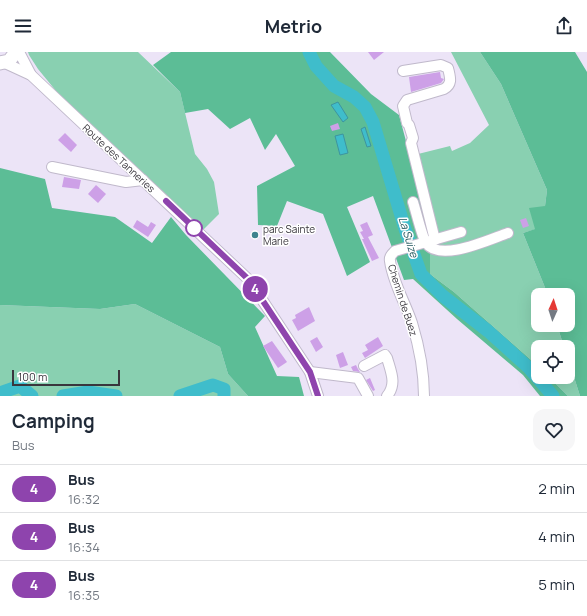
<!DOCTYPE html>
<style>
body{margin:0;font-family:Manrope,sans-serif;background:#f6f6f7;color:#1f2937;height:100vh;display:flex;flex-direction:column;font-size:15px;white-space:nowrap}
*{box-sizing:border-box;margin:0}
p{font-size:13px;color:#747a83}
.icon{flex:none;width:22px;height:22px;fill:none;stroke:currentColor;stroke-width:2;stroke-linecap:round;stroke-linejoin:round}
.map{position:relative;height:344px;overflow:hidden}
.drawer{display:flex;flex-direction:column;background:#fff;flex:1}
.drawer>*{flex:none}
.badge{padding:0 8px;border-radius:13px;font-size:14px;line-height:26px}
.needle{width:26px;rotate:3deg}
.tools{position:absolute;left:531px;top:236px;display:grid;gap:8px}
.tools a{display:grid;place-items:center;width:44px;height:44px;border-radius:8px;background:#fff;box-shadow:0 4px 16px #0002;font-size:20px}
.scale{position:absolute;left:12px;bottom:10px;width:108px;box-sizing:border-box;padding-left:4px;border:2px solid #39363d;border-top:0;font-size:11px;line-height:14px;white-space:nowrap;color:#39363d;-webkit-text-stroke:3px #fff;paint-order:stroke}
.map>.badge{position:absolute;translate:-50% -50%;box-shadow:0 0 0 2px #fff}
.round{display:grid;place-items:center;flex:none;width:42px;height:42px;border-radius:12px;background:#f6f6f7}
.headline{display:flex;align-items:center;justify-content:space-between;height:68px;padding:0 12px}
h1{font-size:19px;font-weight:700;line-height:30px}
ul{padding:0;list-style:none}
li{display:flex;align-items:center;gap:12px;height:48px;padding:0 12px;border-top:1px solid #e0e1e3}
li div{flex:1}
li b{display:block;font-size:15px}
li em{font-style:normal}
li .badge{min-width:44px;font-weight:700;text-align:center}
header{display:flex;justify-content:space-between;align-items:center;height:52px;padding:0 12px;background:#fff;font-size:18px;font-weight:700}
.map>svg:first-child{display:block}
.green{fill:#89d0b1}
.forest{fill:#5cbd96}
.water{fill:#3fbdcb;stroke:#3d94a0}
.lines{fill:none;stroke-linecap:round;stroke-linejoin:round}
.river{stroke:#3fbdcb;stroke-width:13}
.building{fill:#cda0e7}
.minor-casing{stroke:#c0b9cb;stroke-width:12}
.major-casing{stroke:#c0b9cb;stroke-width:15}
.minor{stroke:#fff;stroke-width:10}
.major{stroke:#fff;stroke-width:13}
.line-casing{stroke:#fff;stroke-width:9}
.line{stroke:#8e44ad;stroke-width:6}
.stop-dot{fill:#fff;stroke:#8e44ad;stroke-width:2}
.poi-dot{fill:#3e858e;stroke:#fff;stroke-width:1.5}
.labels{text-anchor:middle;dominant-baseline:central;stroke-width:3;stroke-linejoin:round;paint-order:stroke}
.street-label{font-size:10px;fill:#39363d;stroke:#fff}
.poi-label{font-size:10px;fill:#39363d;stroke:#fff;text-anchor:start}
.water-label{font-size:11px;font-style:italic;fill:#265a60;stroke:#fff}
</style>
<header><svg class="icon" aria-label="menu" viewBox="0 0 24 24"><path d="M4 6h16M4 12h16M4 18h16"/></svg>Metrio<svg class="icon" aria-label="share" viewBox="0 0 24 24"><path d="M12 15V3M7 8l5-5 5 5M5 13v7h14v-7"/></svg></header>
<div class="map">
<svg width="587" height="344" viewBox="0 0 587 344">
<rect width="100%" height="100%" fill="#ece4f7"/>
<g class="green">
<polygon points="28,0 138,0 180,40 195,102 207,117 214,130 219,162 202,179 61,45 38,17 29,3"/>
<polygon points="451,0 480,0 501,32 547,138 545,154 536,177 523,181 548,243 538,243 538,273 557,273 564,295 538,295 538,314 454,240 430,222 430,199 410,104 450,94 452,99 470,91 489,73"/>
<polygon points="135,252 220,295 228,322 248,344 0,344 0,253 100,257"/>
<polygon points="568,306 580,344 568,344 549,325 568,325"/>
</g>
<g class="forest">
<polygon points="171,0 330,0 371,42 399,63 410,104 430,199 430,222 454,240 538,314 538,325 549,325 568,344 540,344 523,323 457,267 413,227 404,228 373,144 347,155 370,210 347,224 323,162 287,149 277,174 258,173 257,134 295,114 276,82 265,98 250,66 230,77 208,57 185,61 180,40 153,13"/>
<polygon points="480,0 575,0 587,20 587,344 580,344 568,306 568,295 564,295 557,273 568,273 568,243 548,243 523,181 535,177 529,156 545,154 547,138 501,32"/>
<polygon points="0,116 45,127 52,156 115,165 152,191 171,165 186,183 265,264 255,275 277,324 299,325 304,344 248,344 228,322 220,295 135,252 100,257 0,253"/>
</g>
<g class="water">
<polygon points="338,50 348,66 343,70 331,53"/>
<polygon points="365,75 371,94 367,95 361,77"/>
<polygon points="343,82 348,101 340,103 335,84"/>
</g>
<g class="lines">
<g class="river">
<polyline points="309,0 316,14 334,34 354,45 365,55 373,70 405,177 421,222 443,244 488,279 529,316 553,344"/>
<polyline points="0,341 20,334 32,344"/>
<polyline points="63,344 88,340 116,344"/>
<polyline points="180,344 213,333 224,337 224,344"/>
</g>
</g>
<g class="building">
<polygon points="368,0 384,0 374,8"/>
<polygon points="440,20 441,26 444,27 441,31 411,40 409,25"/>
<polygon points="338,71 340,77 332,79 330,74"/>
<polygon points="65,81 77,93 71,100 58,88"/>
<polygon points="64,125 81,128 79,137 62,135"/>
<polygon points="96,133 106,142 98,151 88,142"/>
<polygon points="526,166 529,174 523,176 520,168"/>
<polygon points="137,168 148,175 151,170 156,173 148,185 133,175"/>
<polygon points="367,170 373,183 368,185 379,206 372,209 362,187 364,187 360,180 363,179 360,173"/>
<polygon points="309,255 315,269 298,279 292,268 296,266 295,263"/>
<polygon points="317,285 323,295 316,300 310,289"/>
<polygon points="378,285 383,294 365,306 362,301 368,298 365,293"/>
<polygon points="272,289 287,310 278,316 263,294"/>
<polygon points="343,300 348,313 340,316 336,303"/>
<polygon points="356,313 358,317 360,320 353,319 351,315"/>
<polygon points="370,326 375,338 373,339 366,328"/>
</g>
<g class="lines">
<g class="minor-casing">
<g id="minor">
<polyline points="19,0 31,23"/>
<polyline points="5,11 31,23 249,228 310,320 318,344"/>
<path d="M403 19 441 13 448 16C450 25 453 32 444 37L407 48 403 54 407 71 409 73 413 86 411 91 435 188"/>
<polyline points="52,115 126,130 143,128"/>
<path d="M413 150C416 159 422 185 426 191 440 211 490 187 508 181"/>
<path d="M364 314 385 303 387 306C391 320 397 332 387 344"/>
<polyline points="310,320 358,326 368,344"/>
<path d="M424 344C424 320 419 294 412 271 405 250 393 231 390 209 389 205 392 202 395 199L461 180"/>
</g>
</g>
<g class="major-casing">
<polyline id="major" points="0,11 9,9 16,0"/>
</g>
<use href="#minor" class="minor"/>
<use href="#major" class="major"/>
</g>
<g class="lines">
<g class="line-casing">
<polyline id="line" points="166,149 249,228 310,320 318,344"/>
</g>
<use href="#line" class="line"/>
</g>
<circle class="stop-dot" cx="194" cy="176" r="8"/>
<circle class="poi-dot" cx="255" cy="183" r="4"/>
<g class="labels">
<g class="street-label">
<text transform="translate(119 106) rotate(43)">Route des Tanneries</text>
<text transform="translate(403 248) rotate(72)">Chemin de Buez</text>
</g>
<g class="poi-label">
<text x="263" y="177">parc Sainte<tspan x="263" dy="12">Marie</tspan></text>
</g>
<g class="water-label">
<text transform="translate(409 185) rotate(73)">La Suize</text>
</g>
</g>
</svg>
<div class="tools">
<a><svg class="needle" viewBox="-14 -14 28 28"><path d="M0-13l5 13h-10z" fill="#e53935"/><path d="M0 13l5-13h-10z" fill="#747a83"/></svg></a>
<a><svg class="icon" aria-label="locate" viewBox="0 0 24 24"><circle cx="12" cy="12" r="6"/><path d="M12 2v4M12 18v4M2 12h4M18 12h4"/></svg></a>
</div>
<div class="scale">100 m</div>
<b class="badge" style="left:255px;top:237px;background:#8e44ad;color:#fff">4</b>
</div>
<section class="drawer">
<div class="headline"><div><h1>Camping</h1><p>Bus</p></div><a class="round"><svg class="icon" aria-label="heart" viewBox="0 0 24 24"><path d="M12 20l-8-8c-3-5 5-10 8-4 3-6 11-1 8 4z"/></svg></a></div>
<ul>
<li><span class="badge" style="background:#8e44ad;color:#fff">4</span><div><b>Bus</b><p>16:32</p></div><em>2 min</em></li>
<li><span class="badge" style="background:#8e44ad;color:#fff">4</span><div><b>Bus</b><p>16:34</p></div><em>4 min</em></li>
<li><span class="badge" style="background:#8e44ad;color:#fff">4</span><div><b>Bus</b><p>16:35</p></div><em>5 min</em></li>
</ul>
</section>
